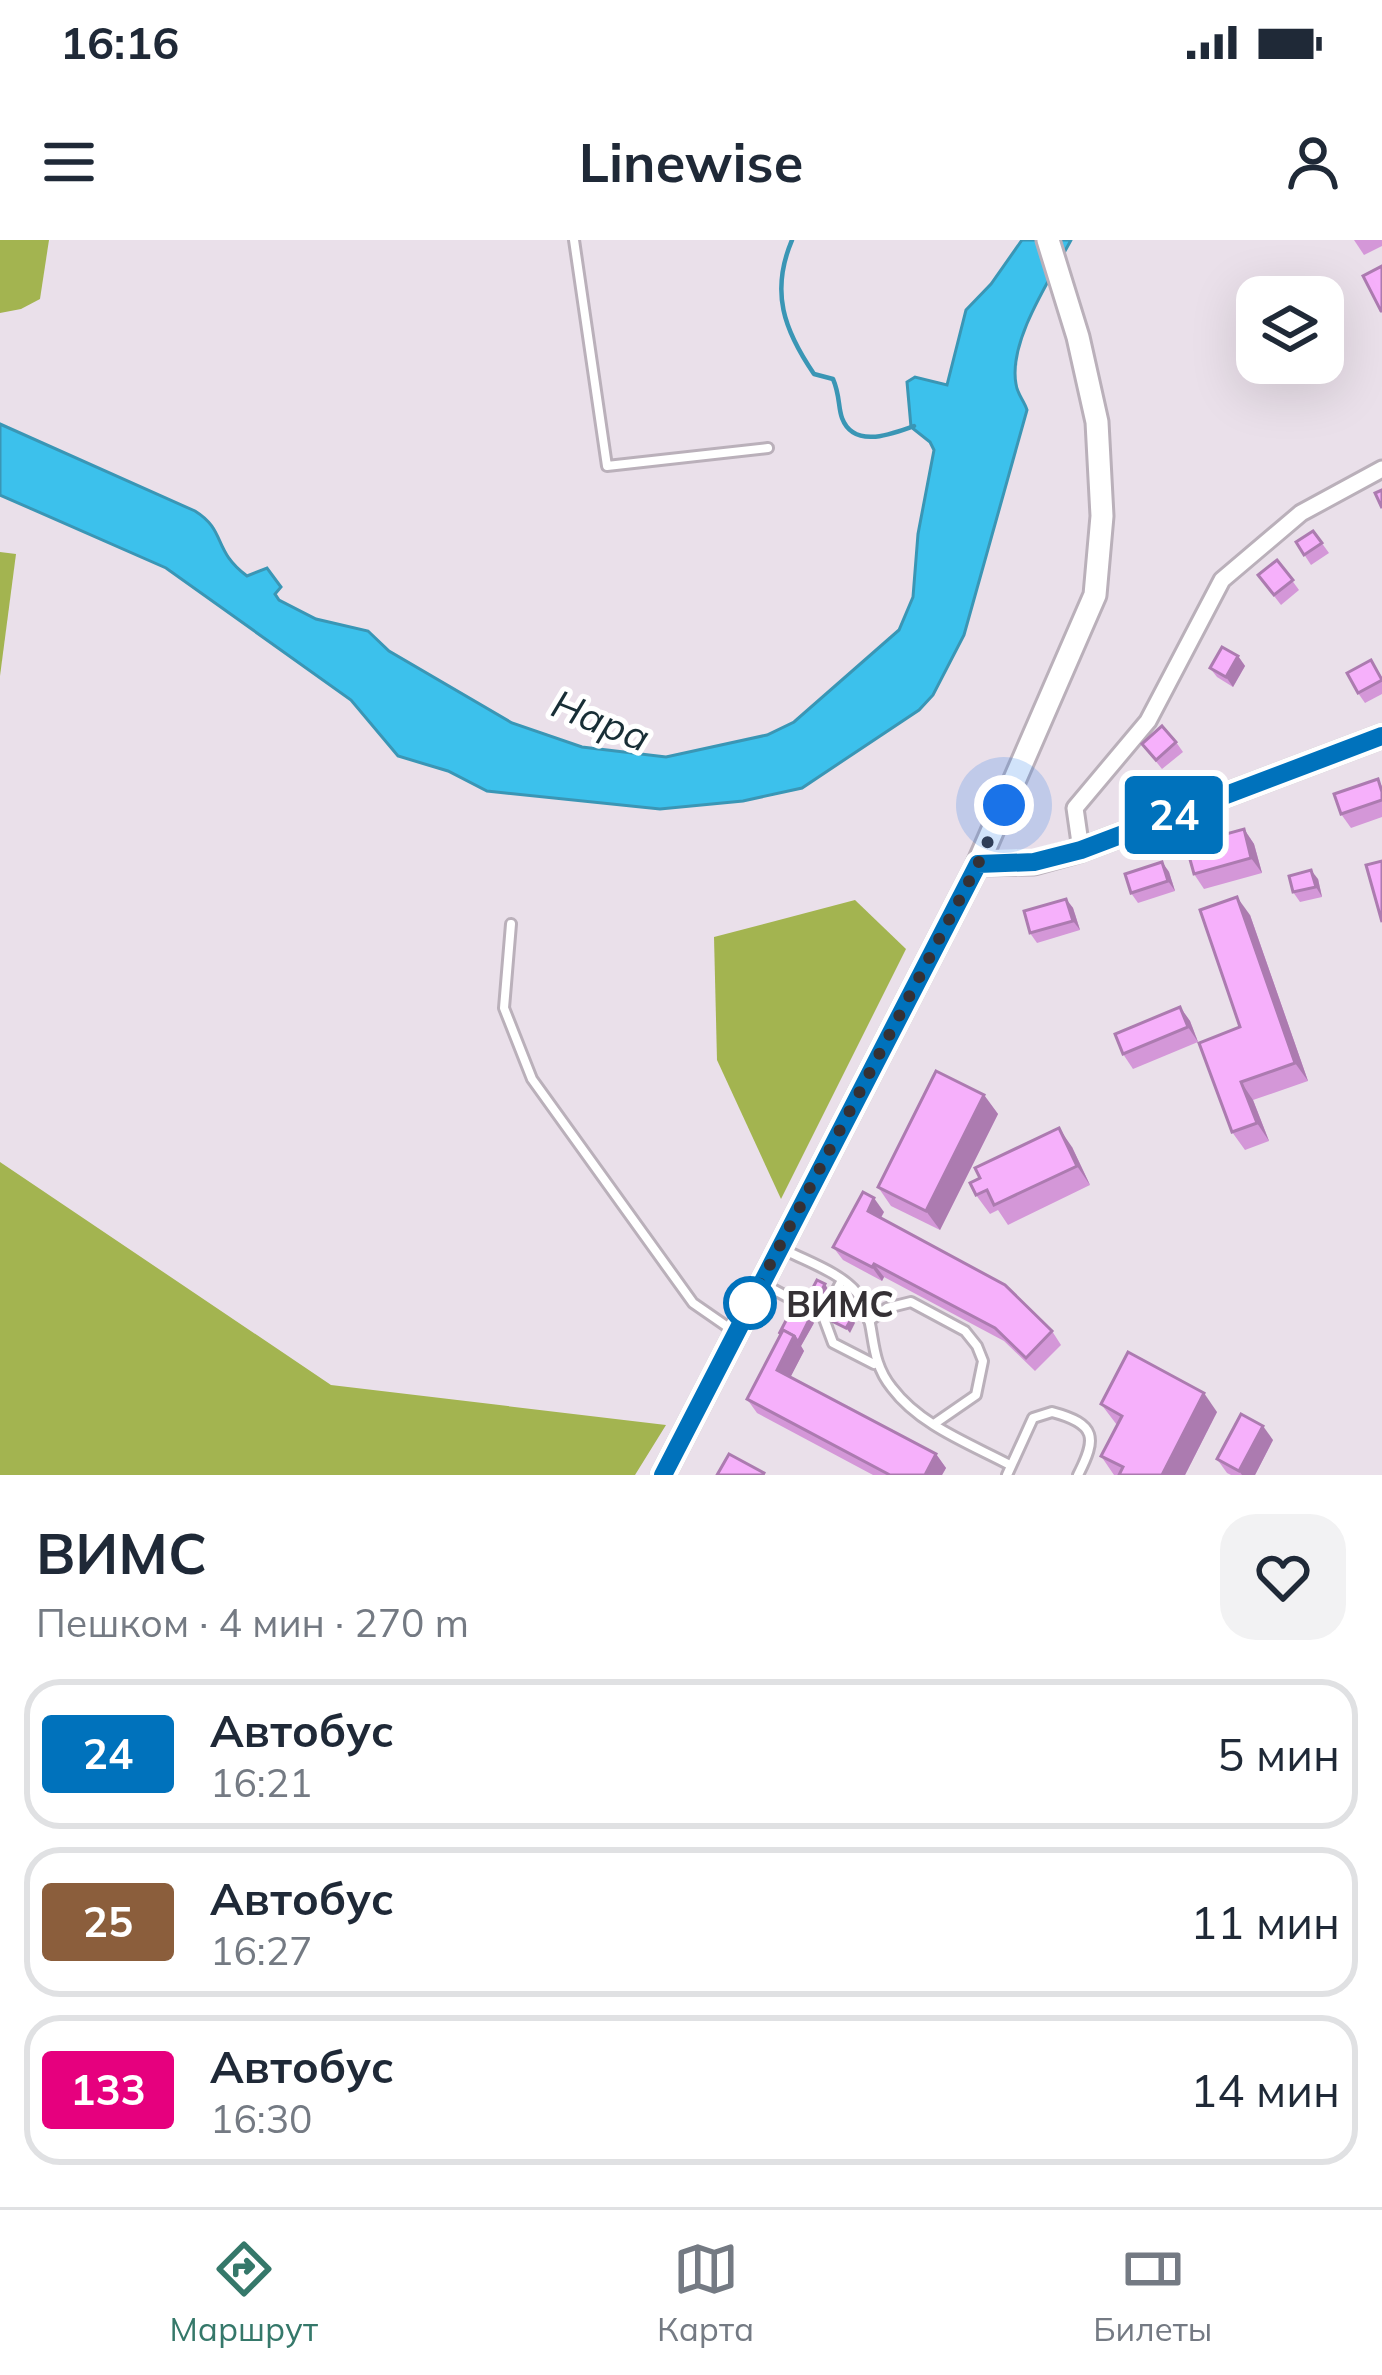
<!DOCTYPE html>
<html lang="ru">
<meta charset="utf-8">
<style>
body{margin:0;font-family:Mulish,sans-serif;background:#f2f2f3;color:#1f2937;height:100vh;display:flex;flex-direction:column;font-size:45px;white-space:nowrap}
*{box-sizing:border-box;margin:0}
p{font-size:39px;color:#747a83}
.icon{flex:none;width:66px;height:66px;fill:none;stroke:currentColor;stroke-width:2;stroke-linecap:round;stroke-linejoin:round}
.map{position:relative;height:1235px;overflow:hidden}
.details{display:flex;flex-direction:column;background:#fff;flex:1}
.details>*{flex:none}
.badge{padding:0 24px;border-radius:9px;font-size:42px;line-height:78px}
.controls{position:absolute;left:1236px;top:36px;display:grid;gap:24px}
.controls a{display:grid;place-items:center;width:108px;height:108px;border-radius:24px;background:#fff;box-shadow:0 12px 48px #0002;font-size:60px}
.you{position:absolute;width:60px;height:60px;margin:-30px;border:9px solid #fff;border-radius:50%;background:#1a73e8;box-shadow:0 0 0 18px #1a73e833}
.map>.badge{position:absolute;translate:-50% -50%;box-shadow:0 0 0 6px #fff}
.round{display:grid;place-items:center;flex:none;width:126px;height:126px;border-radius:36px;background:#f2f2f3}
.headline{display:flex;align-items:center;justify-content:space-between;height:204px;padding:0 36px}
h1{font-size:57px;font-weight:700;line-height:90px}
ul{padding:0;list-style:none}
li{display:flex;align-items:center;gap:36px;height:150px;margin:0 24px 18px;padding:0 12px;border:6px solid #e0e1e3;border-radius:36px}
li div{flex:1}
li b{display:block;font-size:45px}
li em{font-style:normal}
li .badge{min-width:132px;font-weight:700;text-align:center}
.status{display:flex;justify-content:space-between;align-items:center;height:84px;padding:0 60px;background:#fff;direction:ltr}
.status svg{height:33px;fill:currentColor}
header{display:flex;justify-content:space-between;align-items:center;height:156px;padding:0 36px;background:#fff;font-size:54px;font-weight:700}
.tab-bar{display:flex;justify-content:space-around;align-items:center;height:168px;border-top:3px solid #e0e1e3;background:#fff;font-size:33px;color:#747a83}
.tab-bar a{display:grid;justify-items:center;gap:6px}
.tab-bar .current{color:#35786a}
.map>svg:first-child{display:block}
.forest{fill:#a3b450}
.water{fill:#3cc1ec;stroke:#3a96b5;stroke-width:3}
.lines{fill:none;stroke-linecap:round;stroke-linejoin:round}
.stream{stroke:#3a96b5;stroke-width:4.5}
.lane-casing{stroke:#bab0ba;stroke-width:14}
.street-casing{stroke:#bab0ba;stroke-width:21}
.secondary-casing{stroke:#bab0ba;stroke-width:27}
.lane{stroke:#fff;stroke-width:8}
.street{stroke:#fff;stroke-width:15}
.secondary{stroke:#fff;stroke-width:21}
.wall{fill:#d497d8}
.shaded-wall{fill:#ac7bb0}
.building{fill:#f6b0fb;stroke:#ac7bb0;stroke-width:3}
.line-casing{stroke:#fff;stroke-width:27}
.line{stroke:#0072bc;stroke-width:18}
.walk{stroke:#353135;stroke-width:12;stroke-dasharray:0 21.6}
.stop-dot{fill:#fff;stroke:#0072bc;stroke-width:6}
.labels{text-anchor:middle;dominant-baseline:central;stroke-width:10;stroke-linejoin:round;paint-order:stroke}
.stop-label{font-size:36px;font-weight:bold;fill:#353135;stroke:#fff;text-anchor:start}
.water-label{font-size:39px;font-style:italic;fill:#182e36;stroke:#fff}
</style>
<div class="status"><b>16:16</b><svg viewBox="0 0 49 12"><path d="M0 12V9h3v3zM5 12V6h3v6zM10 12V3h3v9zM15 12V0h3v12zM26 1h20v11H26zM47 4h2v5h-2z"/></svg></div>
<header><svg class="icon" aria-label="menu" viewBox="0 0 24 24"><path d="M4 6h16M4 12h16M4 18h16"/></svg>Linewise<svg class="icon" aria-label="person" viewBox="0 0 24 24"><circle cx="12" cy="8" r="4"/><path d="M4 21q1-7 8-7t8 7"/></svg></header>
<div class="map">
<svg width="1382" height="1235" viewBox="0 0 1382 1235">
<rect width="100%" height="100%" fill="#eae0ea"/>
<g class="forest">
<polygon points="0,0 49,0 40,59 21,69 0,73"/>
<polygon points="0,312 16,314 0,436"/>
<polygon points="855,660 906,709 781,959 717,820 714,697"/>
<polygon points="0,922 331,1145 666,1185 635,1235 0,1235"/>
</g>
<path class="water" d="M1022 0H1071C1051 38 1008 101 1016 144 1017 154 1024 160 1027 170L964 395 933 455 919 470 802 548 743 561 660 569 487 551 448 531 398 516 351 460 166 328 0 255V184L195 271C227 291 212 310 247 336L267 328 281 347 275 354 279 360 316 379 368 391 389 411 512 483 582 507 666 517 767 495 794 482 899 390 913 357 918 294 934 210 930 202 911 187 907 142 915 137 947 145 966 70 991 44Z"/>
<g class="lines">
<path class="stream" d="M792 0C770 52 784 90 814 134L833 139C840 155 838 167 842 178 854 210 894 193 914 186"/>
<g class="lane-casing">
<g id="lane">
<polyline points="574,0 607,226 768,208"/>
<polyline points="511,684 504,768 532,839 693,1063 732,1090"/>
<path d="M785 1010C808 1022 841 1033 857 1053 879 1081 865 1115 892 1148 920 1185 968 1203 1008 1224"/>
<polyline points="767,1046 823,1076 842,1040"/>
<polyline points="823,1076 833,1103 874,1124"/>
<polyline points="869,1081 887,1068 911,1062 965,1091 977,1106 983,1121 976,1155 934,1184"/>
<path d="M1007 1235 1033 1178 1052 1172C1097 1184 1097 1198 1078 1235"/>
</g>
</g>
<g class="street-casing">
<polyline id="street" points="1081,610 1075,568 1148,481 1222,340 1301,273 1382,229"/>
</g>
<g class="secondary-casing">
<g id="secondary">
<polyline points="978,624 1095,355 1102,276 1097,182 1078,97 1048,0"/>
<polyline points="663,1235 978,624 1034,623 1081,610 1382,496"/>
</g>
</g>
<use href="#lane" class="lane"/>
<use href="#street" class="street"/>
<use href="#secondary" class="secondary"/>
</g>
<g class="wall">
<polygon points="1354,0 1382,0 1382,6 1364,15"/>
<polygon points="1313,291 1329,313 1311,325 1296,302"/>
<polygon points="1277,320 1299,350 1281,365 1258,335"/>
<polygon points="1238,416 1245,426 1233,447 1217,437 1210,428"/>
<polygon points="1371,420 1382,437 1382,454 1365,463 1358,453"/>
<polygon points="1176,502 1183,512 1162,529 1142,504"/>
<polygon points="1382,545 1382,577 1351,588 1341,574"/>
<polygon points="1244,589 1254,604 1262,633 1204,649 1194,634"/>
<polygon points="1162,622 1169,632 1175,651 1138,663 1131,653"/>
<polygon points="1318,639 1322,657 1300,662 1293,652"/>
<polygon points="1066,659 1073,668 1080,690 1037,703 1030,693"/>
<polygon points="1250,675 1308,841 1253,860 1269,901 1245,910 1232,892"/>
<polygon points="1180,767 1190,781 1198,802 1133,829 1123,814"/>
<polygon points="984,855 998,874 940,990 891,966 878,947"/>
<polygon points="1072,907 1090,945 1008,985 998,970 990,974 976,955"/>
<polygon points="884,972 881,978 1052,1091 1061,1105 1035,1131 1004,1101 884,1037 882,1041 843,1020 833,1007"/>
<polygon points="814,1083 801,1106 804,1111 790,1137 936,1214 946,1228 942,1235 873,1235 757,1173 747,1159"/>
<polygon points="1101,1164 1217,1172 1185,1235 1114,1235 1101,1216 1117,1185"/>
<polygon points="1273,1200 1255,1235 1231,1235 1227,1233 1217,1219"/>
</g>
<g class="shaded-wall">
<polygon points="1238,416 1245,426 1233,447 1226,437"/>
<polygon points="1244,589 1254,604 1262,633 1251,618"/>
<polygon points="1162,622 1169,632 1175,651 1168,641"/>
<polygon points="1311,630 1318,639 1322,657 1316,647"/>
<polygon points="1237,657 1250,675 1308,841 1295,823"/>
<polygon points="1066,659 1073,668 1080,690 1073,681"/>
<polygon points="1180,767 1190,781 1198,802 1188,787"/>
<polygon points="1241,842 1253,860 1269,901 1257,883"/>
<polygon points="984,855 998,874 940,990 926,971"/>
<polygon points="1059,888 1072,907 1090,945 1077,926"/>
<polygon points="874,958 884,972 877,984 868,971"/>
<polygon points="874,1024 884,1037 882,1041 872,1027"/>
<polygon points="825,1044 828,1049 821,1062 818,1057"/>
<polygon points="810,1078 814,1083 801,1106 804,1111 787,1144 777,1130 794,1096"/>
<polygon points="852,1078 855,1083 850,1093 846,1088"/>
<polygon points="1204,1153 1217,1172 1185,1235 1162,1235"/>
<polygon points="1263,1186 1273,1200 1255,1235 1242,1235 1239,1231"/>
<polygon points="936,1214 946,1228 942,1235 925,1235"/>
</g>
<g class="building">
<polygon points="1382,26 1382,71 1381,71 1363,36"/>
<polygon points="1382,250 1382,268 1375,253"/>
<polygon points="1313,291 1322,303 1304,315 1296,302"/>
<polygon points="1277,320 1293,340 1274,355 1258,335"/>
<polygon points="1222,407 1238,416 1226,437 1210,428"/>
<polygon points="1371,420 1382,440 1358,453 1347,433"/>
<polygon points="1162,486 1176,502 1156,520 1142,504"/>
<polygon points="1378,539 1382,552 1382,560 1341,574 1334,554"/>
<polygon points="1244,589 1251,618 1194,634 1186,605"/>
<polygon points="1382,621 1382,682 1366,625"/>
<polygon points="1162,622 1168,641 1131,653 1125,634"/>
<polygon points="1311,630 1316,647 1293,652 1289,636"/>
<polygon points="1237,657 1295,823 1241,842 1257,883 1232,892 1199,803 1240,787 1200,670"/>
<polygon points="1066,659 1073,681 1030,693 1024,671"/>
<polygon points="1180,767 1188,787 1123,814 1115,794"/>
<polygon points="936,831 984,855 926,971 878,947"/>
<polygon points="1059,888 1077,926 994,965 987,950 976,955 970,943 980,938 975,928"/>
<polygon points="863,952 874,958 868,971 1005,1045 1052,1091 1026,1118 995,1088 874,1024 872,1027 833,1007"/>
<polygon points="817,1040 825,1044 818,1057 810,1053"/>
<polygon points="831,1067 852,1078 846,1088 832,1081"/>
<polygon points="792,1069 810,1078 798,1102 794,1096 783,1090 779,1094"/>
<polygon points="783,1090 794,1096 777,1130 936,1214 925,1235 890,1235 747,1159"/>
<polygon points="1128,1112 1204,1153 1162,1235 1119,1235 1123,1227 1101,1216 1122,1176 1101,1164"/>
<polygon points="1241,1174 1263,1186 1239,1231 1217,1219"/>
<polygon points="729,1214 764,1233 763,1235 717,1235"/>
</g>
<g class="lines">
<g class="line-casing">
<polyline id="line" points="663,1235 978,624 1034,622 1081,610 1382,496"/>
</g>
<use href="#line" class="line"/>
<polyline class="walk" points="750,1063 978,624 1004,565"/>
</g>
<circle class="stop-dot" cx="750" cy="1063" r="24"/>
<g class="labels">
<g class="stop-label">
<text x="786" y="1063">ВИМС</text>
</g>
<g class="water-label">
<text transform="translate(601 480) rotate(22)">Нара</text>
</g>
</g>
</svg>
<div class="controls">
<a><svg class="icon" aria-label="layers" viewBox="0 0 24 24"><path d="M12 4l9 5-9 5-9-5zM3 14l9 5 9-5"/></svg></a>
</div>
<div class="you" style="left:1004px;top:565px"></div>
<b class="badge" style="left:1174px;top:575px;background:#0072bc;color:#fff">24</b>
</div>
<section class="details">
<div class="headline"><div><h1>ВИМС</h1><p>Пешком · 4 мин · 270 m</p></div><a class="round"><svg class="icon" aria-label="heart" viewBox="0 0 24 24"><path d="M12 20l-8-8c-3-5 5-10 8-4 3-6 11-1 8 4z"/></svg></a></div>
<ul>
<li><span class="badge" style="background:#0072bc;color:#fff">24</span><div><b>Автобус</b><p>16:21</p></div><em>5 мин</em></li>
<li><span class="badge" style="background:#8b5e3c;color:#fff">25</span><div><b>Автобус</b><p>16:27</p></div><em>11 мин</em></li>
<li><span class="badge" style="background:#e6007e;color:#fff">133</span><div><b>Автобус</b><p>16:30</p></div><em>14 мин</em></li>
</ul>
</section>
<nav class="tab-bar">
<a class="current"><svg class="icon" aria-label="directions" viewBox="0 0 24 24"><path d="M12 3l9 9-9 9-9-9zM9 14v-3h6M13 9l2 2-2 2"/></svg>Маршрут</a>
<a><svg class="icon" aria-label="map" viewBox="0 0 24 24"><path d="M3 6l6-2 6 2 6-2v14l-6 2-6-2-6 2zM9 4v14M15 6v14"/></svg>Карта</a>
<a><svg class="icon" aria-label="tickets" viewBox="0 0 24 24"><path d="M3 7h18v10H3zM15 7v10"/></svg>Билеты</a>
</nav>
